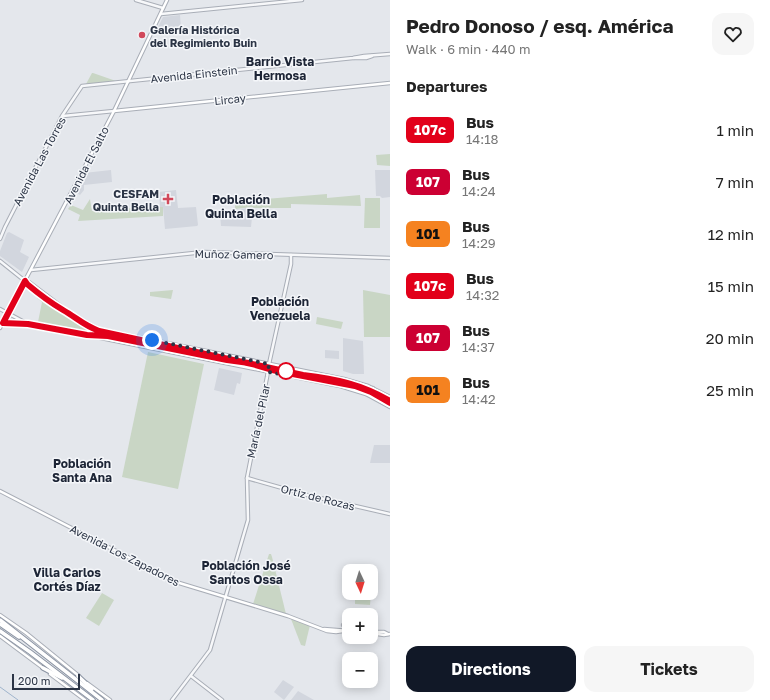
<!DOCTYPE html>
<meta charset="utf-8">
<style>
body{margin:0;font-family:"Golos Text",sans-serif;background:#f6f6f6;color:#222;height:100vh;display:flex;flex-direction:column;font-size:15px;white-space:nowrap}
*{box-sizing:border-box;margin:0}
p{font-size:13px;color:#767676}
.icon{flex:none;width:22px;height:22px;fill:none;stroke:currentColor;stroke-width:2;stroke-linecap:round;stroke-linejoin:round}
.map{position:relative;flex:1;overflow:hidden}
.sheet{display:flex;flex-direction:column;background:#fff;width:380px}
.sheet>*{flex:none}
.badge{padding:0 8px;border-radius:6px;font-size:14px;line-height:26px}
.needle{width:26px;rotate:176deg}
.buttons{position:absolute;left:342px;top:564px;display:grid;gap:8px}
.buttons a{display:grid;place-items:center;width:36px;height:36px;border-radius:8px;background:#fff;box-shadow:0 2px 10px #0003;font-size:20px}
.scale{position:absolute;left:12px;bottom:10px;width:68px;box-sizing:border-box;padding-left:4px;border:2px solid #2b3445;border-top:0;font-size:11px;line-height:14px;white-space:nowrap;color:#2b3445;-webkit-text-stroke:3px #f4f6f9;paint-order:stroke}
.you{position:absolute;width:20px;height:20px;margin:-10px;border:3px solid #fff;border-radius:50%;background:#1a73e8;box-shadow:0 0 0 6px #1a73e833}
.map>.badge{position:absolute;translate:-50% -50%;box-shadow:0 0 0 2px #fff}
h2{padding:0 16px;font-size:15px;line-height:36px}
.round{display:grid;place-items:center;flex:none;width:42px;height:42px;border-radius:12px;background:#f6f6f6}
.headline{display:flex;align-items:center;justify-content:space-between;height:68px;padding:0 16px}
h1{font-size:19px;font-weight:700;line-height:30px}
.cta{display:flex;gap:8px;margin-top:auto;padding:8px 16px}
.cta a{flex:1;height:46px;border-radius:12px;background:#111827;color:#fff;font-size:16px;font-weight:700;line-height:46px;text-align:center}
.cta a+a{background:#f6f6f6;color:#222}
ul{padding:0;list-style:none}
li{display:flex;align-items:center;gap:12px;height:52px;padding:0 16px}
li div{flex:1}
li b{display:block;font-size:15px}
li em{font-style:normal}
li .badge{min-width:44px;font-weight:700;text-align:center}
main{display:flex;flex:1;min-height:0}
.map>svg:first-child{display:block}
.built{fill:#d2d6de}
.green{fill:#c9d6c5}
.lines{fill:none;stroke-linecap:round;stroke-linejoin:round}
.stream{stroke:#9fb4cc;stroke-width:1}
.tertiary-casing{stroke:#a9aeb7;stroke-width:4.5}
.secondary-casing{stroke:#a9aeb7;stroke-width:4.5}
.motorway-casing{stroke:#8b94a3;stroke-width:5.5}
.tertiary{stroke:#f7f8fa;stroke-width:2.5}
.secondary{stroke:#fff;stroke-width:2.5}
.motorway{stroke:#fff;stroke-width:3.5}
.line-casing{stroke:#fff;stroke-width:9}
.line{stroke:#e2001a;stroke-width:6}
.walk{stroke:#2b3445;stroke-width:4;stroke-dasharray:0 7.2}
.poi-dot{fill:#d1495b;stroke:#f4f6f9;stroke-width:1.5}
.stop-dot{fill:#fff;stroke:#e2001a;stroke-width:2}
.labels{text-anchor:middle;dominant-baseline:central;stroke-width:3;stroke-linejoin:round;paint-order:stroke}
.poi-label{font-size:11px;font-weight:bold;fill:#2b3445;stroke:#f4f6f9;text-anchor:start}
.street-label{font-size:11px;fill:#2b3445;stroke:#f4f6f9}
.neighbourhood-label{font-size:12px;font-weight:bold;fill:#1d2536;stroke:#f4f6f9}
</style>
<main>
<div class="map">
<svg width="390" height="700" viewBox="0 0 390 700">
<rect width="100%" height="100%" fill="#e4e7ec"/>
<g class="built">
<polygon points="180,15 181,28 157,29 163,17"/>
<polygon points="111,170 112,182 84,185 84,190 80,195 75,192 84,173"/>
<polygon points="375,170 390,170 390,197 382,198 380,196 376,196"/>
<polygon points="176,190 178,208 196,207 198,225 197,226 165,229 163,207 160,207 159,192"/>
<polygon points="253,207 251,227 221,226 220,214 223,213 223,212"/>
<polygon points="9,232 24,240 20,252 29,257 22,272 0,256 0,251 7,233"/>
<polygon points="343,338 363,341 364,374 353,374 343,371"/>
<polygon points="325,350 339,351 339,359 325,358"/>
<polygon points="219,368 242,373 240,384 237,383 234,395 214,390"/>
<polygon points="374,445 390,445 390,463 370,463"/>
<polygon points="283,680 294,687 284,700 274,692"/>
<polygon points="298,691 314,700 291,700"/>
</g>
<g class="green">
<polygon points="92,73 93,73 116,81 86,84"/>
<polygon points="390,154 390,166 377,165 376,155"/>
<polygon points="327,194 327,198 360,195 361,206 291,204 291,208 253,208 253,207 235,209 235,205 266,202 265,199"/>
<polygon points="365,198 380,198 380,228 364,228"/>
<polygon points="90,199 92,211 158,206 158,207 163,207 163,216 78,221 80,215 68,209 71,205 83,210"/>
<polygon points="173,290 171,299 150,296 150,292"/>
<polygon points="363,290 390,295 390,337 364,337"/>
<path d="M38 295C62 313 82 327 111 334L78 330 38 322 42 302 37 298Z"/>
<polygon points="317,317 343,322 341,329 316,324"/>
<polygon points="148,352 204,364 178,489 122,477"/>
<polygon points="269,554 271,554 272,557 286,614 253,604"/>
<polygon points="102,593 114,600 99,626 86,618"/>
<polygon points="355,593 371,594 370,605 355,604"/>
<polygon points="291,619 310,625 305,646 301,645"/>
</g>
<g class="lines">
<polyline class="stream" points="0,687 18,700"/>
<g class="tertiary-casing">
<g id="tertiary">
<polyline points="136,0 163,8"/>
<polyline points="161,14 302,0"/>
<polyline points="354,58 366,58 372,56"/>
<polyline points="63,116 114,111"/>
<polyline points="0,239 5,227 62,116 82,86 353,58 364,56 390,54"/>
<polyline points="0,261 25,281"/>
<polyline points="31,270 204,252 390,258"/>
<polyline points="0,309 28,324"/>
<polyline points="247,478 307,495 390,514"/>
<polyline points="191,676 222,700"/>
<polyline points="172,700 210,650 248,520 247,478 267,377 269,364 291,264 291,255"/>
</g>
</g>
<g class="secondary-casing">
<g id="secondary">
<polyline points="114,111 390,83"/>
<polyline points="25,281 29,282 78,319 98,329 344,379 368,386 390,397"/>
<polyline points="3,323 28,324 46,327 340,386 366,394 390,407"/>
<polyline points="0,328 114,111 167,0"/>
<polyline points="330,384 331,380 336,378"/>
<polyline points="366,394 371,392 373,388"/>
<polyline points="0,491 176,582 288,616 327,631 336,632 343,631"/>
<polyline points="0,615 26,633 79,676"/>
<polyline points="343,625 349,631"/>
<polyline points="324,629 349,631"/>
<polyline points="373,632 384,632 388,634"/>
<polyline points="371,633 384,635 390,634"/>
<polyline points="0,636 43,668"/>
<polyline points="50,674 85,700"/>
<polyline points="87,683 110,700"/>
</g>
</g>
<g class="motorway-casing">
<g id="motorway">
<polyline points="0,620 102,700"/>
<polyline points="0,624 19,637"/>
<polyline points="0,631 30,652 93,700"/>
<polyline points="43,668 62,678"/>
<polyline points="78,676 92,689"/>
</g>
</g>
<use href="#tertiary" class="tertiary"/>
<use href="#secondary" class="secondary"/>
<use href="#motorway" class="motorway"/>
</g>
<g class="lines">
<g class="line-casing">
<path id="line" d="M390 401C361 384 336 379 303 375L99 331C83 325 77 318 63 310 51 303 39 294 27 284L25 281 3 323 28 324 87 335 108 336 227 360 249 363 272 370 355 386 371 392 390 403"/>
</g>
<use href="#line" class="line"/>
<polyline class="walk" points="152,340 269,364 268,372 285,375 286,371"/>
</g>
<g class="poi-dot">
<circle cx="142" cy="35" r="4"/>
<path d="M166 193h4v4h4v4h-4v4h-4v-4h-4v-4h4z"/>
</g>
<circle class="stop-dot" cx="286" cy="371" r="8"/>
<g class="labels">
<g class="poi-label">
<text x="150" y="29">Galería Histórica<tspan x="150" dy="13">del Regimiento Buin</tspan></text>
<text x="159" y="193" text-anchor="end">CESFAM<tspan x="159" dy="13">Quinta Bella</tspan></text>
</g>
<g class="street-label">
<text transform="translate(194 74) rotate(-6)">Avenida Einstein</text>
<text transform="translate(230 99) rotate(-6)">Lircay</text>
<text transform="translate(39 161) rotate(-62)">Avenida Las Torres</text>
<text transform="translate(86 165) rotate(-63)">Avenida El Salto</text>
<text transform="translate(234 254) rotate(1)">Muñoz Gamero</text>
<text transform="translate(258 421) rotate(-78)">María del Pilar</text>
<text transform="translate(318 497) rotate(14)">Ortiz de Rozas</text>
<text transform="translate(125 555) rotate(27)">Avenida Los Zapadores</text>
</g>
<g class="neighbourhood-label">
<text x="280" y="61">Barrio Vista<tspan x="280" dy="14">Hermosa</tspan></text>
<text x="241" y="199">Población<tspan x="241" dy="14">Quinta Bella</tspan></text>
<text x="280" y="301">Población<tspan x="280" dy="14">Venezuela</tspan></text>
<text x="82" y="463">Población<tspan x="82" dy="14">Santa Ana</tspan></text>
<text x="246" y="565">Población José<tspan x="246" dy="14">Santos Ossa</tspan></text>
<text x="67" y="572">Villa Carlos<tspan x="67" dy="14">Cortés Díaz</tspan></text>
</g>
</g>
</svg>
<div class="buttons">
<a><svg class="needle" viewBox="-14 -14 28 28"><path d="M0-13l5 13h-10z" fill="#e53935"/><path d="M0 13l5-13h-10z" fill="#767676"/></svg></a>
<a>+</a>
<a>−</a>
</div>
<div class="scale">200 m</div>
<div class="you" style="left:152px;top:340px"></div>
</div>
<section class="sheet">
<div class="headline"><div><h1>Pedro Donoso / esq. América</h1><p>Walk · 6 min · 440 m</p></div><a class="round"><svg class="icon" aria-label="heart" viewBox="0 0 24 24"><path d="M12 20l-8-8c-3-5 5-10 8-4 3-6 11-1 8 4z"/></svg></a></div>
<h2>Departures</h2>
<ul>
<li><span class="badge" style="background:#e2001a;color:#fff">107c</span><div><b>Bus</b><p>14:18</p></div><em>1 min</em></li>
<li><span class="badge" style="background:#c03;color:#fff">107</span><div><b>Bus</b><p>14:24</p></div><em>7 min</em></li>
<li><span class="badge" style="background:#f58220;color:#111">101</span><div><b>Bus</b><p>14:29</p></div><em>12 min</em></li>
<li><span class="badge" style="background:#e2001a;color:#fff">107c</span><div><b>Bus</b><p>14:32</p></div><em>15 min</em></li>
<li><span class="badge" style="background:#c03;color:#fff">107</span><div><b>Bus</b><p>14:37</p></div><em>20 min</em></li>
<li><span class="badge" style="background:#f58220;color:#111">101</span><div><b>Bus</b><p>14:42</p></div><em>25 min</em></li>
</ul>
<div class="cta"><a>Directions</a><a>Tickets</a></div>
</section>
</main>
